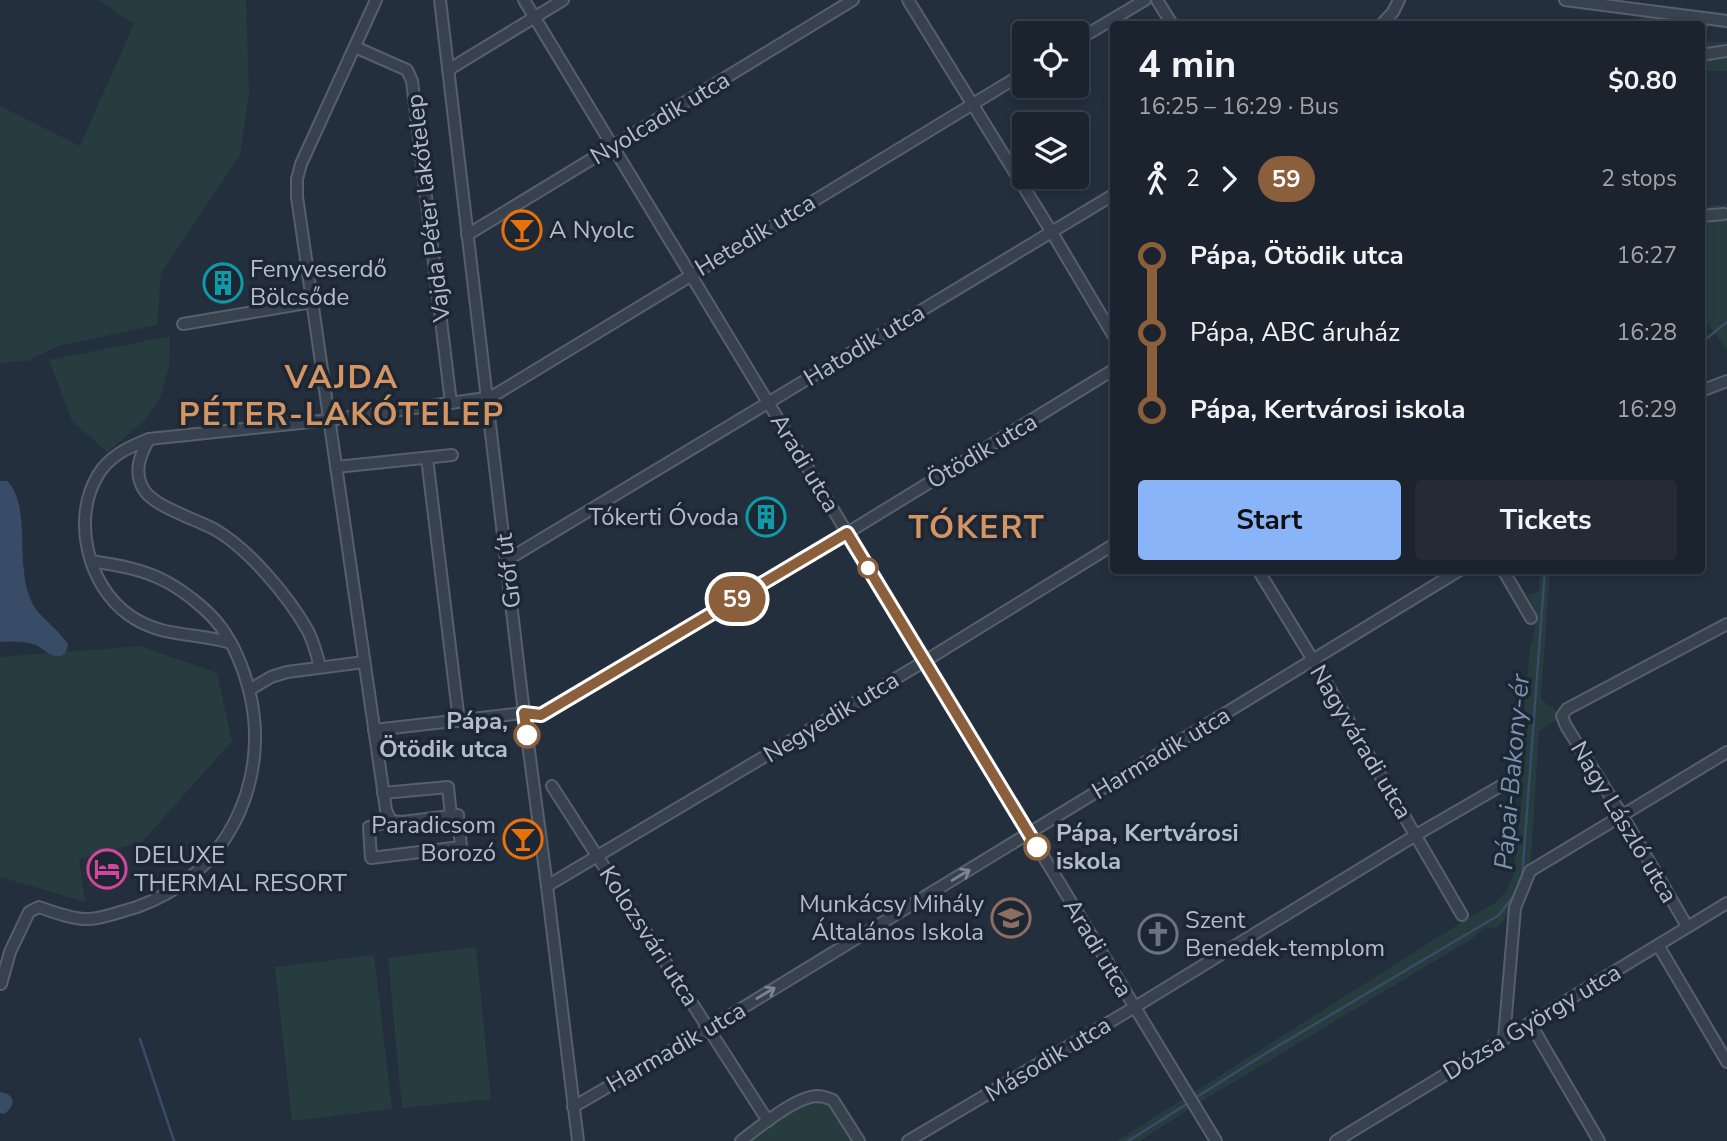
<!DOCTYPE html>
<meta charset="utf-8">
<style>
body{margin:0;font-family:"Nunito Sans",sans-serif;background:#242b36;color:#f1f3f6;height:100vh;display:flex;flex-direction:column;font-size:26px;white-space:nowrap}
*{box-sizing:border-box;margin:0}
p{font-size:23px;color:#a0a4aa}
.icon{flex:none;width:38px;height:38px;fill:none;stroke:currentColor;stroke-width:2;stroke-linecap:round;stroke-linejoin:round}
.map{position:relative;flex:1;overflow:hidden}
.drawer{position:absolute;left:1110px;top:21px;width:595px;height:553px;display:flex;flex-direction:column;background:#1b232e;border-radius:7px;box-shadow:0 4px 10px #0003,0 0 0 2px #39404a}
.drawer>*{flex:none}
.badge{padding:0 14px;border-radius:23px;font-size:24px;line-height:46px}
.tools{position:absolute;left:1012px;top:21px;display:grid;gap:14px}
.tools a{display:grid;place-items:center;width:77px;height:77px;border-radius:7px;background:#1b232e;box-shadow:0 4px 10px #0003,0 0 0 2px #39404a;font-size:35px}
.map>.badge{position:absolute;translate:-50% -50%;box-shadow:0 0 0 4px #fff}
.legs{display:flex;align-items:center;gap:10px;height:77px;padding:0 28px;font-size:23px}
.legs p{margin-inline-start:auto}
.head{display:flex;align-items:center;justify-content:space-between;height:119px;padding:0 28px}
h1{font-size:38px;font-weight:700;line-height:52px}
.button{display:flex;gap:14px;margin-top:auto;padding:14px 28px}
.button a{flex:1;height:80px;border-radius:7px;background:#8ab4f8;color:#111;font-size:28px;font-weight:700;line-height:80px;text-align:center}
.button a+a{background:#242b36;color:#f1f3f6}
ul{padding:0 28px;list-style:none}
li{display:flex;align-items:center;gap:24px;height:77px;font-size:26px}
li i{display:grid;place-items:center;width:10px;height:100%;margin:0 9px;background:currentColor}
li i::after{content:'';width:18px;height:18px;margin:-9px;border:5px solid;border-radius:50%;background:#1b232e}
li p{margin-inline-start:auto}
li:first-child i{background:linear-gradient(#0000 50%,currentColor 0)}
li:last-child i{background:linear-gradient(currentColor 50%,#0000 0)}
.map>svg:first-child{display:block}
.green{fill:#263c3f}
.water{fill:#394c67}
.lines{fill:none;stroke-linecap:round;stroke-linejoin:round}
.stream{stroke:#394c67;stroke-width:2.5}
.street-casing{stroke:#565f6c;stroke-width:14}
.street{stroke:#38414e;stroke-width:10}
.oneway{stroke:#7c8592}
.line-1-casing{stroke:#fff;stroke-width:16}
.line-1{stroke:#8b5e3c;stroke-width:10}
.stop-1-dot{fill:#fff;stroke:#8b5e3c;stroke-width:3.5}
.labels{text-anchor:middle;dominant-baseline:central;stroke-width:7;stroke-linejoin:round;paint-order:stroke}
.street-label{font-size:24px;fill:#b4bcc9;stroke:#1d2633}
.poi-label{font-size:24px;fill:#b4bcc9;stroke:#1d2633;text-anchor:start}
.stop-label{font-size:24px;font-weight:bold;fill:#b4bcc9;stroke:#1d2633;text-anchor:end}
.water-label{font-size:26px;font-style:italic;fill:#7c92b1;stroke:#1d2633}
.district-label{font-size:32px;font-weight:bold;letter-spacing:2px;fill:#d59563;stroke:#1d2633}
</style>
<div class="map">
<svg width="1727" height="1141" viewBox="0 0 1727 1141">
<rect width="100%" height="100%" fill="#242f3e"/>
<g class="green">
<polygon points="99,0 246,0 249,93 240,155 161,273 157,325 59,346 27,361 0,363 0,106 80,146 134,24"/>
<polygon points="1644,3 1727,13 1727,29 1708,26 1706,42 1727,42 1727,71 1701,71 1701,24 1641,24"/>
<polygon points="1727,204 1727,348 1726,349 1701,314 1701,207"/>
<polygon points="170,336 169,366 160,398 145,420 107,452 72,421 49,360"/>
<path d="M1540 571H1550L1541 699 1562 716 1539 731 1530 871 1515 908 1496 928 1485 927 1473 938 1194 1106 1140 1141H1117L1465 920 1496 902 1506 891 1513 876 1522 796 1520 760 1530 647C1537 629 1537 611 1527 595L1539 591Z"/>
<polygon points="140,646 217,673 232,741 142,842 79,859 85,902 0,877 0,657"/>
<polygon points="476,947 491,1099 402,1108 388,958"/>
<polygon points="374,955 392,1109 292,1121 275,967"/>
<polygon points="817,1101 830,1105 852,1141 753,1141 804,1103"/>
</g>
<g class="water">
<path d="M0 481H7C27 500 20 545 24 571 25 585 29 601 38 612 48 623 60 632 68 644 67 650 65 657 57 656 50 656 42 648 36 645 24 641 12 641 0 642Z"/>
<path d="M0 1092C16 1094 16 1106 4 1114L0 1113Z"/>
</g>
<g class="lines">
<g class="stream">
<polyline points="1701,343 1727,322"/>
<polyline points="1522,878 1545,570"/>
<polyline points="140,1039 174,1141"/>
<polyline points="1195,1098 1268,1052 1499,915 1515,894"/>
<polyline points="1128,1141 1190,1102"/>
</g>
<g class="street-casing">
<g id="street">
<polyline points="376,0 301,164 297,179 297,197 386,810 391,821"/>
<polyline points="440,0 524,713 547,886 578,1141"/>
<polyline points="524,0 1216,1141"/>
<polyline points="908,0 1051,231 1113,335"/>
<polyline points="1157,0 1172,24"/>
<polyline points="1565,0 1727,21"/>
<polyline points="1382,24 1393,12 1399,0"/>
<polyline points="1076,41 1145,0"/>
<polyline points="355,47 407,70 412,81 451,403"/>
<polyline points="1701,55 1727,51"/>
<polyline points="448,70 563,0"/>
<polyline points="1701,216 1724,214"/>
<polyline points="467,235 853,0"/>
<polyline points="183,324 312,302"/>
<polyline points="1701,391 1727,381"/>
<path d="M149 439C140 455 133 472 144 490 155 507 195 519 214 529 248 548 289 597 308 631 314 643 317 655 320 667"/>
<polyline points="427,458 459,721"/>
<polyline points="336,467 452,455"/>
<polyline points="507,560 1113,195"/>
<polyline points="1258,570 1313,660 1462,915"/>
<polyline points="1503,570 1531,618"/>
<path d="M231 643C195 632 161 638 129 615 88 586 71 519 98 475 109 456 129 447 149 439L329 420 486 398 498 393 1024 73"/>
<polyline points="249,690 271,677 287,672 364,662"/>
<polyline points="374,730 524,713 541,715 808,557 1113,370"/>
<polyline points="552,786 768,1121"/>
<polyline points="383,793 448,787 451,816"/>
<polygon points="458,815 461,847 371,858 369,827 391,821 402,822"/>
<polyline points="547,886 925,661 1113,545"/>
<polyline points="1687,926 1622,815 1566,726 1562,716 1567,709 1727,624"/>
<polyline points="1658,945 1727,1062"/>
<path d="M1 984 10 952 29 912 39 907C53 912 74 920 90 919 105 918 122 911 137 907 225 877 271 783 250 694 244 669 235 646 220 626 208 610 185 592 167 582 143 569 117 565 91 561"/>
<polyline points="1530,1023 1599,1141"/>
<polyline points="1504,1039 1515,908 1530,871 1727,752"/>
<polyline points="573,1107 708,1029 1460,570"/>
<path d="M741 1141C758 1128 795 1097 817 1096 822 1096 828 1098 833 1100L859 1141"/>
<polyline points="908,1141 1135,1007 1416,835 1511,780"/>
<polyline points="1336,1141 1727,903"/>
</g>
</g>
<use href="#street" class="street"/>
</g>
<defs><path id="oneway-shaft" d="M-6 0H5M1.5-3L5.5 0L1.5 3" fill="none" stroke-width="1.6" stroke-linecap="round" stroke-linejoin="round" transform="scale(1.75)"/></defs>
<g class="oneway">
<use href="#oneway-shaft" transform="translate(961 875) rotate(-31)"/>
<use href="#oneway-shaft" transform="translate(766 993) rotate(-31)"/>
</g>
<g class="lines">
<g class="line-1-casing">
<polyline id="line-1" points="527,735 524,713 541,715 847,533 1037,847"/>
</g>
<use href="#line-1" class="line-1"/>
</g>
<defs>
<g id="bar-ring" transform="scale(2.0125)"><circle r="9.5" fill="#1d2633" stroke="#e8710a" stroke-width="1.5"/><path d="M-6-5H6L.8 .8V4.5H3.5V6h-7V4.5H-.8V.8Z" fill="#e8710a"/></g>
<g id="building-ring" transform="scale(2.0125)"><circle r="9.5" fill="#1d2633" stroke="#0f9aa8" stroke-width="1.5"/><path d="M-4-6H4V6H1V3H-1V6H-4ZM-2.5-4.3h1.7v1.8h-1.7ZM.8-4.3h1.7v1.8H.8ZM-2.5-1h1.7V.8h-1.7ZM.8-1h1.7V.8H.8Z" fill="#0f9aa8"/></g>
<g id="hotel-ring" transform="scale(2.0125)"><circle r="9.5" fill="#1d2633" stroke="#d1479c" stroke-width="1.5"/><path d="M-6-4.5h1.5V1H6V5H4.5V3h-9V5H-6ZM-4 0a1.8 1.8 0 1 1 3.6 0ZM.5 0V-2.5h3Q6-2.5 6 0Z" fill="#d1479c"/></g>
<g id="school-ring" transform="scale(2.0125)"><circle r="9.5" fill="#1d2633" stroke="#8d6e63" stroke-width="1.5"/><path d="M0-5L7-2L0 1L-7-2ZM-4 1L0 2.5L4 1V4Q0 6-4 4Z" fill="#8d6e63"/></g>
<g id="church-ring" transform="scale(2.0125)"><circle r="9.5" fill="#1d2633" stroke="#6b7280" stroke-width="1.5"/><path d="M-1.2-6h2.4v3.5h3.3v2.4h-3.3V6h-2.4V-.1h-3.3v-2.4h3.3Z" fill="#6b7280"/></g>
</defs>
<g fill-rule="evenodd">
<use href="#bar-ring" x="522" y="230"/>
<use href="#building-ring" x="223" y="283"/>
<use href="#building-ring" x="766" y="517"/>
<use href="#bar-ring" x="523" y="839"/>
<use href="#hotel-ring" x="107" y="869"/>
<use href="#school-ring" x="1011" y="918"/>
<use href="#church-ring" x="1158" y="934"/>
</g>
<g class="stop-1-dot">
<circle cx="868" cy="568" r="9"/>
<circle cx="527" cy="735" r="12"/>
<circle cx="1037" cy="847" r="12"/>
</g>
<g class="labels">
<g class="street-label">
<text transform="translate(660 118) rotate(-31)">Nyolcadik utca</text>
<text transform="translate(428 208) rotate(-97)">Vajda Péter lakótelep</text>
<text transform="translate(755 235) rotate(-31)">Hetedik utca</text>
<text transform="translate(864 345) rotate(-31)">Hatodik utca</text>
<text transform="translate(982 451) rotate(-31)">Ötödik utca</text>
<text transform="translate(805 463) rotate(59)">Aradi utca</text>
<text transform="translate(508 571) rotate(-97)">Gróf út</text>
<text transform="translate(831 717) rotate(-31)">Negyedik utca</text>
<text transform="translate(1361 742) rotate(59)">Nagyváradi utca</text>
<text transform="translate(1161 753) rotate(-31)">Harmadik utca</text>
<text transform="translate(1624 822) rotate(59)">Nagy László utca</text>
<text transform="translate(649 936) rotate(57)">Kolozsvári utca</text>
<text transform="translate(1098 948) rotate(59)">Aradi utca</text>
<text transform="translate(1532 1022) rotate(-31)">Dózsa György utca</text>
<text transform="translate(676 1047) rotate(-30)">Harmadik utca</text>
<text transform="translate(1048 1059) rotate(-31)">Második utca</text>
</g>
<g class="poi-label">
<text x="549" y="230">A Nyolc</text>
<text x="250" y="269">Fenyveserdő<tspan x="250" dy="28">Bölcsőde</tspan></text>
<text x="739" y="517" text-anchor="end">Tókerti Óvoda</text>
<text x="496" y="825" text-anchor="end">Paradicsom<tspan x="496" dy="28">Borozó</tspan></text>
<text x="134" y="855">DELUXE<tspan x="134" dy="28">THERMAL RESORT</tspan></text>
<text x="984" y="904" text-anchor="end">Munkácsy Mihály<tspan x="984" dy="28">Általános Iskola</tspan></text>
<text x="1185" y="920">Szent<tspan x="1185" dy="28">Benedek-templom</tspan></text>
</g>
<g class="stop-label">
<text x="508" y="721">Pápa,<tspan x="508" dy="28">Ötödik utca</tspan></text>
<text x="1056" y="833" text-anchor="start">Pápa, Kertvárosi<tspan x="1056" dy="28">iskola</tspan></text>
</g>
<g class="water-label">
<text transform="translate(1512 772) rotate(-85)">Pápai-Bakony-ér</text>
</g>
<g class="district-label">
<text x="342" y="377">VAJDA<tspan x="342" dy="37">PÉTER-LAKÓTELEP</tspan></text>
<text x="977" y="527">TÓKERT</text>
</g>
</g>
</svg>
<div class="tools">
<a><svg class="icon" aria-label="locate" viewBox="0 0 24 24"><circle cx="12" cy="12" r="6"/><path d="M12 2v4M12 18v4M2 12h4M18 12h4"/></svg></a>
<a><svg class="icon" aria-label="layers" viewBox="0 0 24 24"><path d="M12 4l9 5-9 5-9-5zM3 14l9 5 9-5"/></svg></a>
</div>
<b class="badge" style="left:737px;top:599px;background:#8b5e3c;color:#fff">59</b>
<section class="drawer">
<div class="head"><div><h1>4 min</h1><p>16:25 – 16:29 · Bus</p></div><b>$0.80</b></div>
<div class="legs"><svg class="icon" aria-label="walk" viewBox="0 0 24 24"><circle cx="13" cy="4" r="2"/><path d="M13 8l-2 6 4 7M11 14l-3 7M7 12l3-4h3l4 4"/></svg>2<svg class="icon" aria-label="forward" viewBox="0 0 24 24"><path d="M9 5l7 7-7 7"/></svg><b class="badge" style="background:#8b5e3c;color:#fff">59</b><p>2 stops</p></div>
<ul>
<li><i style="color:#8b5e3c"></i><b>Pápa, Ötödik utca</b><p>16:27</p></li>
<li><i style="color:#8b5e3c"></i><span>Pápa, ABC áruház</span><p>16:28</p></li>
<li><i style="color:#8b5e3c"></i><b>Pápa, Kertvárosi iskola</b><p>16:29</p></li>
</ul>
<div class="button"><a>Start</a><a>Tickets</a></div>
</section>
</div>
